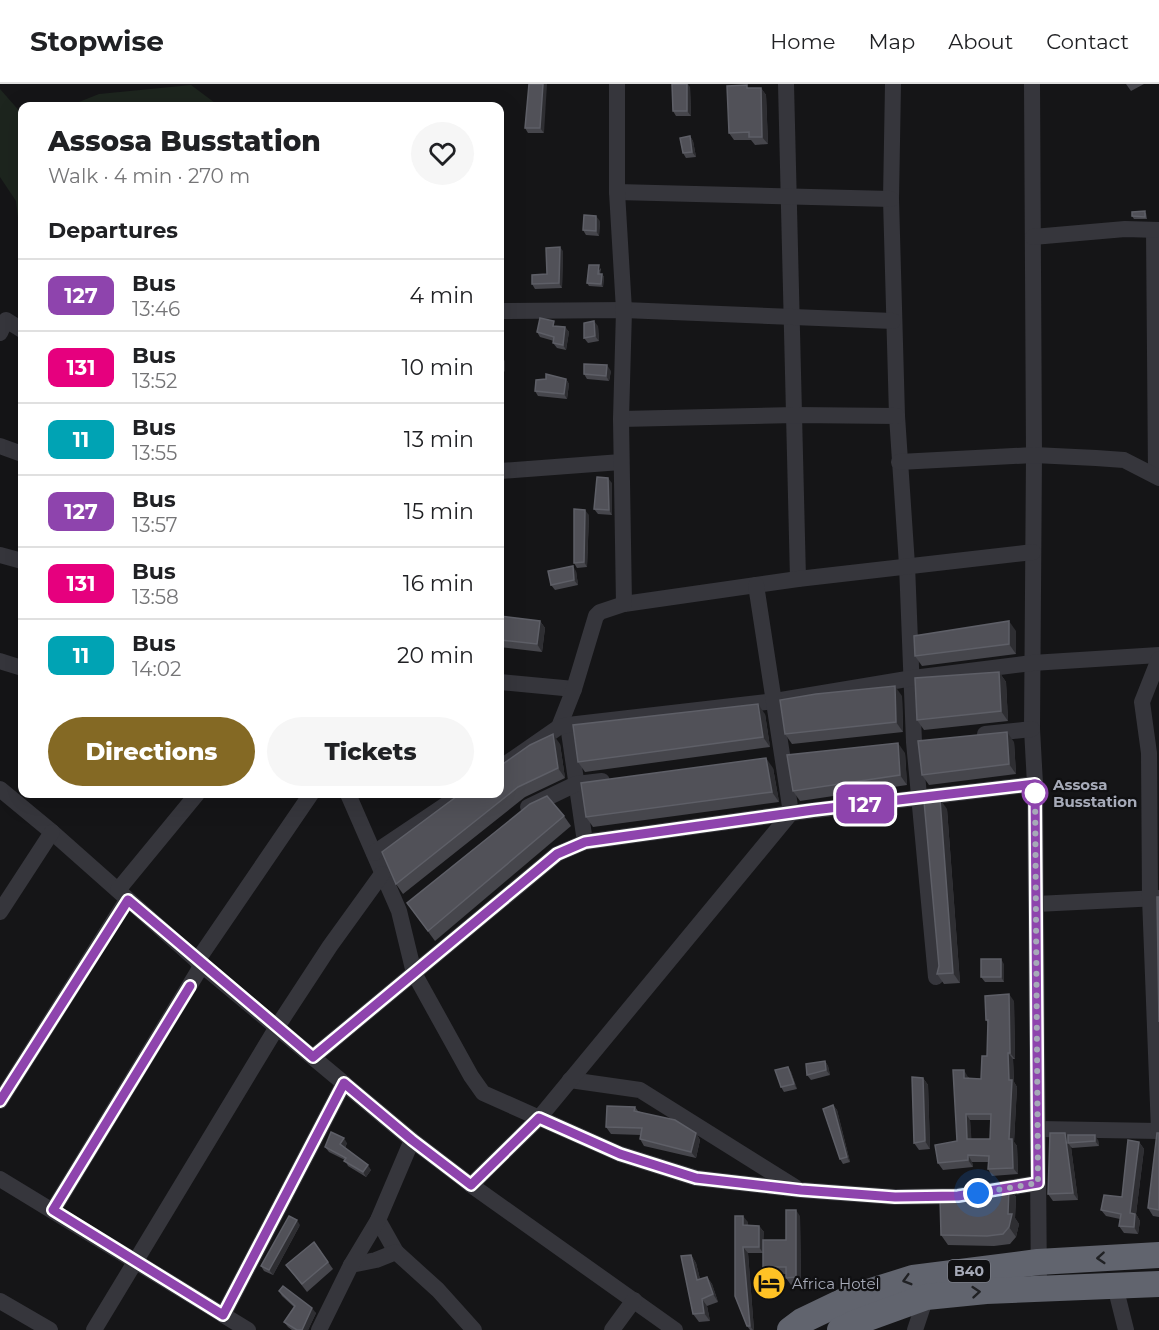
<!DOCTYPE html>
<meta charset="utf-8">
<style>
body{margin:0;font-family:Montserrat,sans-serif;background:#f6f6f6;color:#202124;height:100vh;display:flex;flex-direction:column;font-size:22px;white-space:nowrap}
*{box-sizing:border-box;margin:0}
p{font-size:20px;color:#757577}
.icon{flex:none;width:33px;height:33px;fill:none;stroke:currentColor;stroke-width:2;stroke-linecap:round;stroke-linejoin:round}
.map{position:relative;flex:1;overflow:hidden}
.side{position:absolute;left:18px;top:18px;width:486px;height:696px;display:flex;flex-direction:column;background:#fff;border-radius:12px;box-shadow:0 6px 24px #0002}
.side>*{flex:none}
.badge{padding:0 12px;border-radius:9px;font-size:21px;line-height:39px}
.you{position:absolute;width:30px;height:30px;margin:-15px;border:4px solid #fff;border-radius:50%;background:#1a73e8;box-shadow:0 0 0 9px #1a73e833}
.map>.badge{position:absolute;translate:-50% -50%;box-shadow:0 0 0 3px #fff}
h2{padding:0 30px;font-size:22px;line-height:54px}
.round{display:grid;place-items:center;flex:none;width:63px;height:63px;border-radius:32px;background:#f6f6f6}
.summary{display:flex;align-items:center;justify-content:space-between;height:102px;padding:0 30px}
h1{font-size:28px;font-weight:800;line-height:45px}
.action{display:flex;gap:12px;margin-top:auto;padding:12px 30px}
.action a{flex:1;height:69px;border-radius:36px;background:#846924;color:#fff;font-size:24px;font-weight:800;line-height:69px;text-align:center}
.action a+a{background:#f6f6f6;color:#202124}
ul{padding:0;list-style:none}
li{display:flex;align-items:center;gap:18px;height:72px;padding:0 30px;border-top:2px solid #e0e0e0}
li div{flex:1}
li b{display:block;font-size:22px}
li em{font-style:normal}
li .badge{min-width:66px;font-weight:700;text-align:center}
header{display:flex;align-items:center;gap:36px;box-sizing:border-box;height:84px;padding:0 30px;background:#fff;border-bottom:2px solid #e0e0e0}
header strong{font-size:28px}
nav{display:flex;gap:33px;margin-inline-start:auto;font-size:21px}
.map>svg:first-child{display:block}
.green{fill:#1d251e}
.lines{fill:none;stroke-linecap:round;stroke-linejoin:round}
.minor{stroke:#36363c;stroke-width:16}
.highway{stroke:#61646e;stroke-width:26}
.wall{fill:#46464c;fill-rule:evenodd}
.shaded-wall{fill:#2e2e32}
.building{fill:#515158;stroke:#5e5f67;stroke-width:1.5;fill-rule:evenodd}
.oneway{stroke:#202124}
.line-casing{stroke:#fff;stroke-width:14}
.line{stroke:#8e44ad;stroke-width:9}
.walk{stroke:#a6aab8;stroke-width:6;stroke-dasharray:0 10.8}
.stop-dot{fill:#fff;stroke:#8e44ad;stroke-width:3}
.labels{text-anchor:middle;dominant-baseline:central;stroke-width:4.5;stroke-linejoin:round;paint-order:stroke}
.shield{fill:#101012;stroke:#797c86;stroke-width:1.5}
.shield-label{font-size:14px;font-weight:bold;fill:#a6aab8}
.stop-label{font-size:15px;font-weight:bold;fill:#a6aab8;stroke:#101012;text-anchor:start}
.poi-label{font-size:15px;fill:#a6aab8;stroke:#101012;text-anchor:start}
</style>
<header>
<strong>Stopwise</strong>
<nav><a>Home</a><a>Map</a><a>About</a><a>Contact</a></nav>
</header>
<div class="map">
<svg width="1159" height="1246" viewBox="0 0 1159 1246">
<rect width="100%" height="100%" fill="#151517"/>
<g class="green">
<polygon points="191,1 219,22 69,22 99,10"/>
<polygon points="0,5 22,30 22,168 16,117 0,93"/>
</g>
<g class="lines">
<g class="minor">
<polyline points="786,0 798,495"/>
<polyline points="893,0 891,115 897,332 907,481 914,658 936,893"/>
<polyline points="1032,0 1034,371 1032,645 1035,700 1039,1206"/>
<polyline points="617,108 891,115"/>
<polyline points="1154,146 1156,391"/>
<polyline points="1033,153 1125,145 1159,146"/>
<polyline points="500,227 624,226 893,237"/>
<polyline points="0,249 6,236 22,246"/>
<polyline points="621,335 795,331 897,332"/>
<polyline points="0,362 22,370"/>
<polyline points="899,378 1034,371 1096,374 1124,376 1159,394"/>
<polyline points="500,387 621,378"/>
<polyline points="0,471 22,477"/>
<polyline points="624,520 798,495 1033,468"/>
<polyline points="0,577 22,584"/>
<polyline points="500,598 574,605"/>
<polyline points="568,641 585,758"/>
<polyline points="559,643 574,605 596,532 600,528 624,520 621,335 624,226 617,108 617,0"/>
<polyline points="985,650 1032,645"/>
<polyline points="500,684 559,643 568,641 775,617 913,594 1032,579 1159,571"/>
<polyline points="0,705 52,748 202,881 412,1056 471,1101 675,1246"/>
<polyline points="348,710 399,827 414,889 471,992 483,1009 620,1070 696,1094 801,1106 895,1113 958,1112 1038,1099"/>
<polyline points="528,723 576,700 602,697"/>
<polyline points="374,769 462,710"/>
<polyline points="118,806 197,710"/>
<polyline points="1036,820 1159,814"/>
<polyline points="0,828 52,748"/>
<polyline points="197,877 311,710"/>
<polyline points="313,973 557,770 585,758 791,729 1035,700"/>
<polyline points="570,996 640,1006 795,1103"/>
<polyline points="0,1017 127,816"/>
<polyline points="1039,1045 1159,1047"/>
<polyline points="1159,1047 1150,814 1149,669 1142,618 1159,575"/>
<polyline points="0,1095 248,1246"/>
<polyline points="471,1101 539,1034 791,729 756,501"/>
<polyline points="53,1126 202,881"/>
<polyline points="378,1136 396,1168"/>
<polyline points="351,1181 376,1176 396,1168 438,1206 474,1246"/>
<polyline points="1115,1202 1126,1246"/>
<polyline points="0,1217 50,1246"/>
<polyline points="223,1231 344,999"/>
<polyline points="94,1246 277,943 330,862 382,790"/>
<polyline points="319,1246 351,1181 378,1136 412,1056"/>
<polyline points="612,1246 634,1216"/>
<polyline points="915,1246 926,1213"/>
</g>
<g class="highway">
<polyline points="790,1246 802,1237 852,1213 913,1194 1038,1178 1159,1171"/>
<polyline points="840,1246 857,1238 926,1213 986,1207 1159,1200"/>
</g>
</g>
<g class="wall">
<polygon points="529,0 544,49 528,49 525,44"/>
<polygon points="1126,0 1144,0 1131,7"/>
<polygon points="690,3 691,32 676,32 673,27"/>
<polygon points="749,4 761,4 766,11 768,60 755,61 751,56 734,56 729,49"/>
<polygon points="690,52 693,57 696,73 686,74 683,69"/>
<polygon points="1146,129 1147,135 1134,135 1132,132"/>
<polygon points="600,137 599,152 586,151 583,146"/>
<polygon points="563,167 562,204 535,205 532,200 547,190"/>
<polygon points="601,184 600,190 602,190 604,193 603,203 589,202 587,199"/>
<polygon points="557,242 565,243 569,248 566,266 557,264 553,259 554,257 540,253 537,248"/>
<polygon points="598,242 599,257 588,259 584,254"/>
<polygon points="611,287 609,297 587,295 584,290"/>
<polygon points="566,295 569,300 567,315 538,312 535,307"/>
<polygon points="612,399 612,431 598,430 594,425"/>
<polygon points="589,431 587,483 577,484 574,479"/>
<polygon points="576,487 578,501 555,506 551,501"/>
<polygon points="500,532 540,537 545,544 542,568 500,563"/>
<polygon points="1016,547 1016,570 922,582 915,572"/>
<polygon points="999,588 1006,598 1008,637 924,646 917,636"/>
<polygon points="902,612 903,648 792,660 785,650"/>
<polygon points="765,630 770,663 585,688 578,678"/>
<polygon points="1014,658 1016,690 929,701 922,691"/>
<polygon points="560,660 565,694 525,713 403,810 396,800"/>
<polygon points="905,669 907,701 800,717 793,707"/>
<polygon points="773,684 779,718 593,743 586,733"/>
<polygon points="947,725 960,899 944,900 937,890 939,882"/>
<polygon points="564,732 571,742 435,857 407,819"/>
<polygon points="1004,880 1004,898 985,898 981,893"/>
<path d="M1014 917 1015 975H1013L1014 998 1017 1003 1014 1058 1017 1062 1018 1090 992 1092 988 1085V1078H972L973 1083 943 1086 938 1079 957 1057 968 993 969 994 981 995 987 972 988 939 986 936ZM970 1036H991L990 1055H971Z"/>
<polygon points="825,977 828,982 830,991 811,996 807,991"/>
<polygon points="788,983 791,988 797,1005 784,1008 781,1003"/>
<polygon points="923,994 928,1001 930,1065 919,1066 914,1059"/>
<polygon points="833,1021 837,1026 850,1078 843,1080 840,1075"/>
<polygon points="635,1023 638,1027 696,1049 700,1056 696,1074 644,1062 640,1055 641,1051 611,1050 606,1043"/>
<polygon points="1159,1049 1159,1133 1153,1132 1148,1124"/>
<polygon points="1068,1052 1098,1056 1099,1062 1072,1064 1071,1063 1078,1116 1053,1117 1048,1110"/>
<polygon points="1139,1058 1144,1065 1136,1130 1140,1137 1138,1150 1124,1149 1119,1142 1120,1135 1106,1132 1101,1126 1122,1113"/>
<polygon points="347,1059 345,1064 371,1086 366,1093 348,1082 345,1076 329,1068 325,1063"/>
<polygon points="1009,1103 1016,1113 1015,1134 1019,1140 1016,1153 1010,1160 994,1162 948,1161 941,1151"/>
<polygon points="800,1132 801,1200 791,1201 786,1194 786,1190 768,1190 763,1183 763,1169 748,1169 754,1246 750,1246 747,1242 735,1212 748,1138 748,1141 759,1142 764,1148 763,1156 786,1156"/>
<polygon points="300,1141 273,1191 264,1187 261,1182"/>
<polygon points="314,1158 333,1185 307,1208 286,1181"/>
<polygon points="691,1171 696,1179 700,1195 707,1193 712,1200 718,1218 707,1222 710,1237 699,1238 693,1230"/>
<polygon points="279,1207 316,1229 308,1246 292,1246 288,1243 284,1238 294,1223 282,1212"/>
</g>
<g class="shaded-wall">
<polygon points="543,0 547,0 544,49 540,44"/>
<polygon points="687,0 688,0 690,3 691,32 687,27"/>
<polygon points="761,4 766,11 768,60 762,53"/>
<polygon points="690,52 693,57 696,73 692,68"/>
<polygon points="500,130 501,132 502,145 500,141"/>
<polygon points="596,132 600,137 599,152 596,147"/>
<polygon points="560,163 563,167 562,204 559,199"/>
<polygon points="602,190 604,193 603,203 601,200"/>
<polygon points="594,237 598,242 599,257 595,252"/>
<polygon points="565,243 569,248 566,266 563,261"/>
<polygon points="503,274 505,277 505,288 503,286"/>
<polygon points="607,281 611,287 609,297 606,292"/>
<polygon points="566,295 569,300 567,315 564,310"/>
<polygon points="608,394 612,399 612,431 609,426"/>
<polygon points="585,426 589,431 587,483 584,478"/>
<polygon points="573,482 576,487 578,501 574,496"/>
<polygon points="540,537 545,544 542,568 537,560"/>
<polygon points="1009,537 1016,547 1016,570 1009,560"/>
<polygon points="999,588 1006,598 1008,637 1001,627"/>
<polygon points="895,602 902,612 903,648 896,638"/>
<polygon points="758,620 765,630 770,663 763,653"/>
<polygon points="1007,648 1014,658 1016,690 1009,680"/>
<polygon points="553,650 560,660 565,694 558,684"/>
<polygon points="898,659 905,669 907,701 900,691"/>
<polygon points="766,674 773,684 779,718 772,708"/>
<polygon points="940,715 947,725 960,899 953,889"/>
<polygon points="1001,875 1004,880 1004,898 1001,893"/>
<polygon points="1009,910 1014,917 1015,975 1010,969"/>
<polygon points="1008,969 1013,975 1014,998 1017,1003 1014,1058 1017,1062 1018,1090 1013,1084 1009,1055 1009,996"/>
<polygon points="825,977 828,982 830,991 826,986"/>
<polygon points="788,983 791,988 797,1005 794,1000"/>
<polygon points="964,986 968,993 969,1000 964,994"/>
<polygon points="923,994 928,1001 930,1065 925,1057"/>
<polygon points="833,1021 837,1026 850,1078 847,1073"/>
<polygon points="966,1030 970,1036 972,1061 967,1055"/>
<polygon points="696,1049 700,1056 696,1074 691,1068"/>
<polygon points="1065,1049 1070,1056 1068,1059 1071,1063 1078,1116 1073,1109"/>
<polygon points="1095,1051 1098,1056 1099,1062 1095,1057"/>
<polygon points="344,1054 347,1059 344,1065 340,1060"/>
<polygon points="1139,1058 1144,1065 1136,1130 1140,1137 1138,1150 1134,1143 1130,1129"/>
<polygon points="968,1071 972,1078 973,1083 968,1076"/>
<polygon points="368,1081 371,1086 366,1093 363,1088"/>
<polygon points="1009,1103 1016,1113 1015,1134 1019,1140 1016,1153 1009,1143 1008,1130"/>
<polygon points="796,1126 800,1132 801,1200 796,1193"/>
<polygon points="743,1132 748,1138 748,1148 743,1141"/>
<polygon points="297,1136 300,1141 273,1191 269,1186"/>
<polygon points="759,1142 764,1148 763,1169 759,1163"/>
<polygon points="743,1163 748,1169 754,1246 753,1246 750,1242"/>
<polygon points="691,1171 696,1179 702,1203 697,1196"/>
<polygon points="707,1193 712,1200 718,1218 713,1210"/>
<polygon points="702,1215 707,1222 710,1237 704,1229"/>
<polygon points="312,1224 316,1229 308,1246 302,1246"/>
</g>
<g class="building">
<polygon points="529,0 543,0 540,44 525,44"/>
<polygon points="672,0 687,0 687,27 673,27"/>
<polygon points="747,1 747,4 761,4 762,53 749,53 749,48 729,49 727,2"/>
<polygon points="690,52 692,68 683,69 680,54"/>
<polygon points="1145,127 1145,133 1132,132 1132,128"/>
<polygon points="584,131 596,132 596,147 583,146"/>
<polygon points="560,163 559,199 532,200 532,191 547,190 546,164"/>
<polygon points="589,181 599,181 598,190 602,190 601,200 587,199"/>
<polygon points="540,234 554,237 553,242 565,243 563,261 553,259 554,253 537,248"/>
<polygon points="594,237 595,252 584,254 584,239"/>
<rect x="500" y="274" width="3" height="12"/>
<polygon points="584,280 607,281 606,292 584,290"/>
<polygon points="546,290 566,295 564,310 535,307 536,296 546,295"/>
<polygon points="597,393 608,394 609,426 594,425"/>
<polygon points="574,425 585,426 584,478 574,479"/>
<polygon points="573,482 574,496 551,501 548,487"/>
<polygon points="500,532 540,537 537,560 500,556"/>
<polygon points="1009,537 1009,560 915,572 914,552"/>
<polygon points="999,588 1001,627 917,636 915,594"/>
<polygon points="895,602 896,638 785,650 780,616 816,610"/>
<polygon points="758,620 763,653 578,678 573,641"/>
<polygon points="1007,648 1009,680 922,691 918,657"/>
<polygon points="553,650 558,684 518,703 396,800 382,768 460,710 500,710 500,682 530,661"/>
<polygon points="898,659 900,691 793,707 787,671"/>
<polygon points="766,674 772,708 586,733 581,699"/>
<polygon points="547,712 564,732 428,847 407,819 530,720"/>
<polygon points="940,715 953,889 937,890 939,882 924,717"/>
<polygon points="1157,813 1159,813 1159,938"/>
<rect x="981" y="875" width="20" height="18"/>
<path d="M1009 910 1010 969H1008L1009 996H1012L1009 1055H1012L1013 1084 988 1085 989 1072 968 1071V1076L938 1079 935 1061 957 1057 953 986H964V994L981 995 982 972H987L988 936H986L985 912ZM966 1030H991L990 1055H967Z"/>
<polygon points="825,977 826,986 807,991 806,980"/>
<polygon points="788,983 794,1000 781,1003 775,986"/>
<polygon points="912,993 923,994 925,1057 914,1059"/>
<polygon points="833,1021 847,1073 840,1075 823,1025"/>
<polygon points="607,1022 635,1023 634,1027 675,1036 696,1049 691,1068 640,1055 642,1044 606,1043"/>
<polygon points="331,1048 344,1054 340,1060 368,1081 363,1088 344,1077 346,1074 325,1063"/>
<polygon points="1050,1049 1065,1049 1073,1109 1048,1110"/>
<polygon points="1157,1049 1159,1049 1159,1126 1148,1124"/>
<polygon points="1068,1051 1095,1051 1095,1057 1068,1059"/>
<polygon points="1128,1056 1139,1058 1130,1129 1135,1130 1134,1143 1119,1142 1121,1130 1101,1126 1104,1111 1122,1113"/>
<polygon points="1009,1103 1008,1130 1012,1130 1009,1143 1003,1150 987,1152 941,1151 940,1114"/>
<polygon points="786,1126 796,1126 796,1193 786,1194 786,1183 763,1183 763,1156 786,1156"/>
<polygon points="289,1132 297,1136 269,1186 261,1182"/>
<polygon points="735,1132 743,1132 743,1141 759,1142 759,1163 743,1163 750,1242 747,1242 735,1212"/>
<polygon points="314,1158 328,1178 302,1200 286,1181"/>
<polygon points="691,1171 697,1196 707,1193 713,1210 702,1215 704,1229 693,1230 681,1172"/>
<polygon points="283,1202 312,1224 302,1246 297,1246 284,1238 295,1222 279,1207"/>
</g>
<defs><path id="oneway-chevron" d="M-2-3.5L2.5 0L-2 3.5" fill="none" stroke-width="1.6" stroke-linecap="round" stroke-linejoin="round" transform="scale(1.5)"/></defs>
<g class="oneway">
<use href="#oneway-chevron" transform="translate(1101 1174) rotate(176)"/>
<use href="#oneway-chevron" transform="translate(907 1196) rotate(164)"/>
<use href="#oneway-chevron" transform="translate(976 1208) rotate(-5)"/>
</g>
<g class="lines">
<g class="line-casing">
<polyline id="line" points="0,1017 128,816 313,973 557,770 585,758 813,726 1035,700 1038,1099 958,1112 895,1113 801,1106 696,1094 620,1070 539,1034 471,1101 412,1056 344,999 223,1231 53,1126 190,902"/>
</g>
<use href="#line" class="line"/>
<polyline class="walk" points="978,1109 1038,1099 1035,700 1035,709"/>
</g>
<defs>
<g id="hotel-disc" transform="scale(1.725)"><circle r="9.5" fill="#ffc225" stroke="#101012"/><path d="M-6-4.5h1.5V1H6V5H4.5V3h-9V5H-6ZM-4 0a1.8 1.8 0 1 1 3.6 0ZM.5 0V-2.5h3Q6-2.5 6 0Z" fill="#111"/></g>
</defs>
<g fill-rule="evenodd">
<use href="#hotel-disc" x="769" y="1199"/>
</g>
<circle class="stop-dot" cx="1035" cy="709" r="12"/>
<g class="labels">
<rect class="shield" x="948" y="1176" width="42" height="22" rx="4.5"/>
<g class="shield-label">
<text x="969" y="1187">B40</text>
</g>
<g class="stop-label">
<text x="1053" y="700">Assosa<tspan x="1053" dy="17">Busstation</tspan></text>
</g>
<g class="poi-label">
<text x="792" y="1199">Africa Hotel</text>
</g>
</g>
</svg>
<div class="you" style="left:978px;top:1109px"></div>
<b class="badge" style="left:865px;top:720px;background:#8e44ad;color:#fff">127</b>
<section class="side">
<div class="summary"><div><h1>Assosa Busstation</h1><p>Walk · 4 min · 270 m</p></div><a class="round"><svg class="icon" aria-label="heart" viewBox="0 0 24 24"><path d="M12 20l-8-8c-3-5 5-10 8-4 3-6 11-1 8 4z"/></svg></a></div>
<h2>Departures</h2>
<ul>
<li><span class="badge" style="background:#8e44ad;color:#fff">127</span><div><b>Bus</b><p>13:46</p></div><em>4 min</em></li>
<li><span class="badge" style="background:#e6007e;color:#fff">131</span><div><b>Bus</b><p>13:52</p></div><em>10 min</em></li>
<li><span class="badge" style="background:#00a3b4;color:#fff">11</span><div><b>Bus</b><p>13:55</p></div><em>13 min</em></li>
<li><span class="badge" style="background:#8e44ad;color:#fff">127</span><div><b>Bus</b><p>13:57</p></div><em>15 min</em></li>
<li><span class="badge" style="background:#e6007e;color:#fff">131</span><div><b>Bus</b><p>13:58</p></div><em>16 min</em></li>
<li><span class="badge" style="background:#00a3b4;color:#fff">11</span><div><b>Bus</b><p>14:02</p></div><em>20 min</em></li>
</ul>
<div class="action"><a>Directions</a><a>Tickets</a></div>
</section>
</div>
